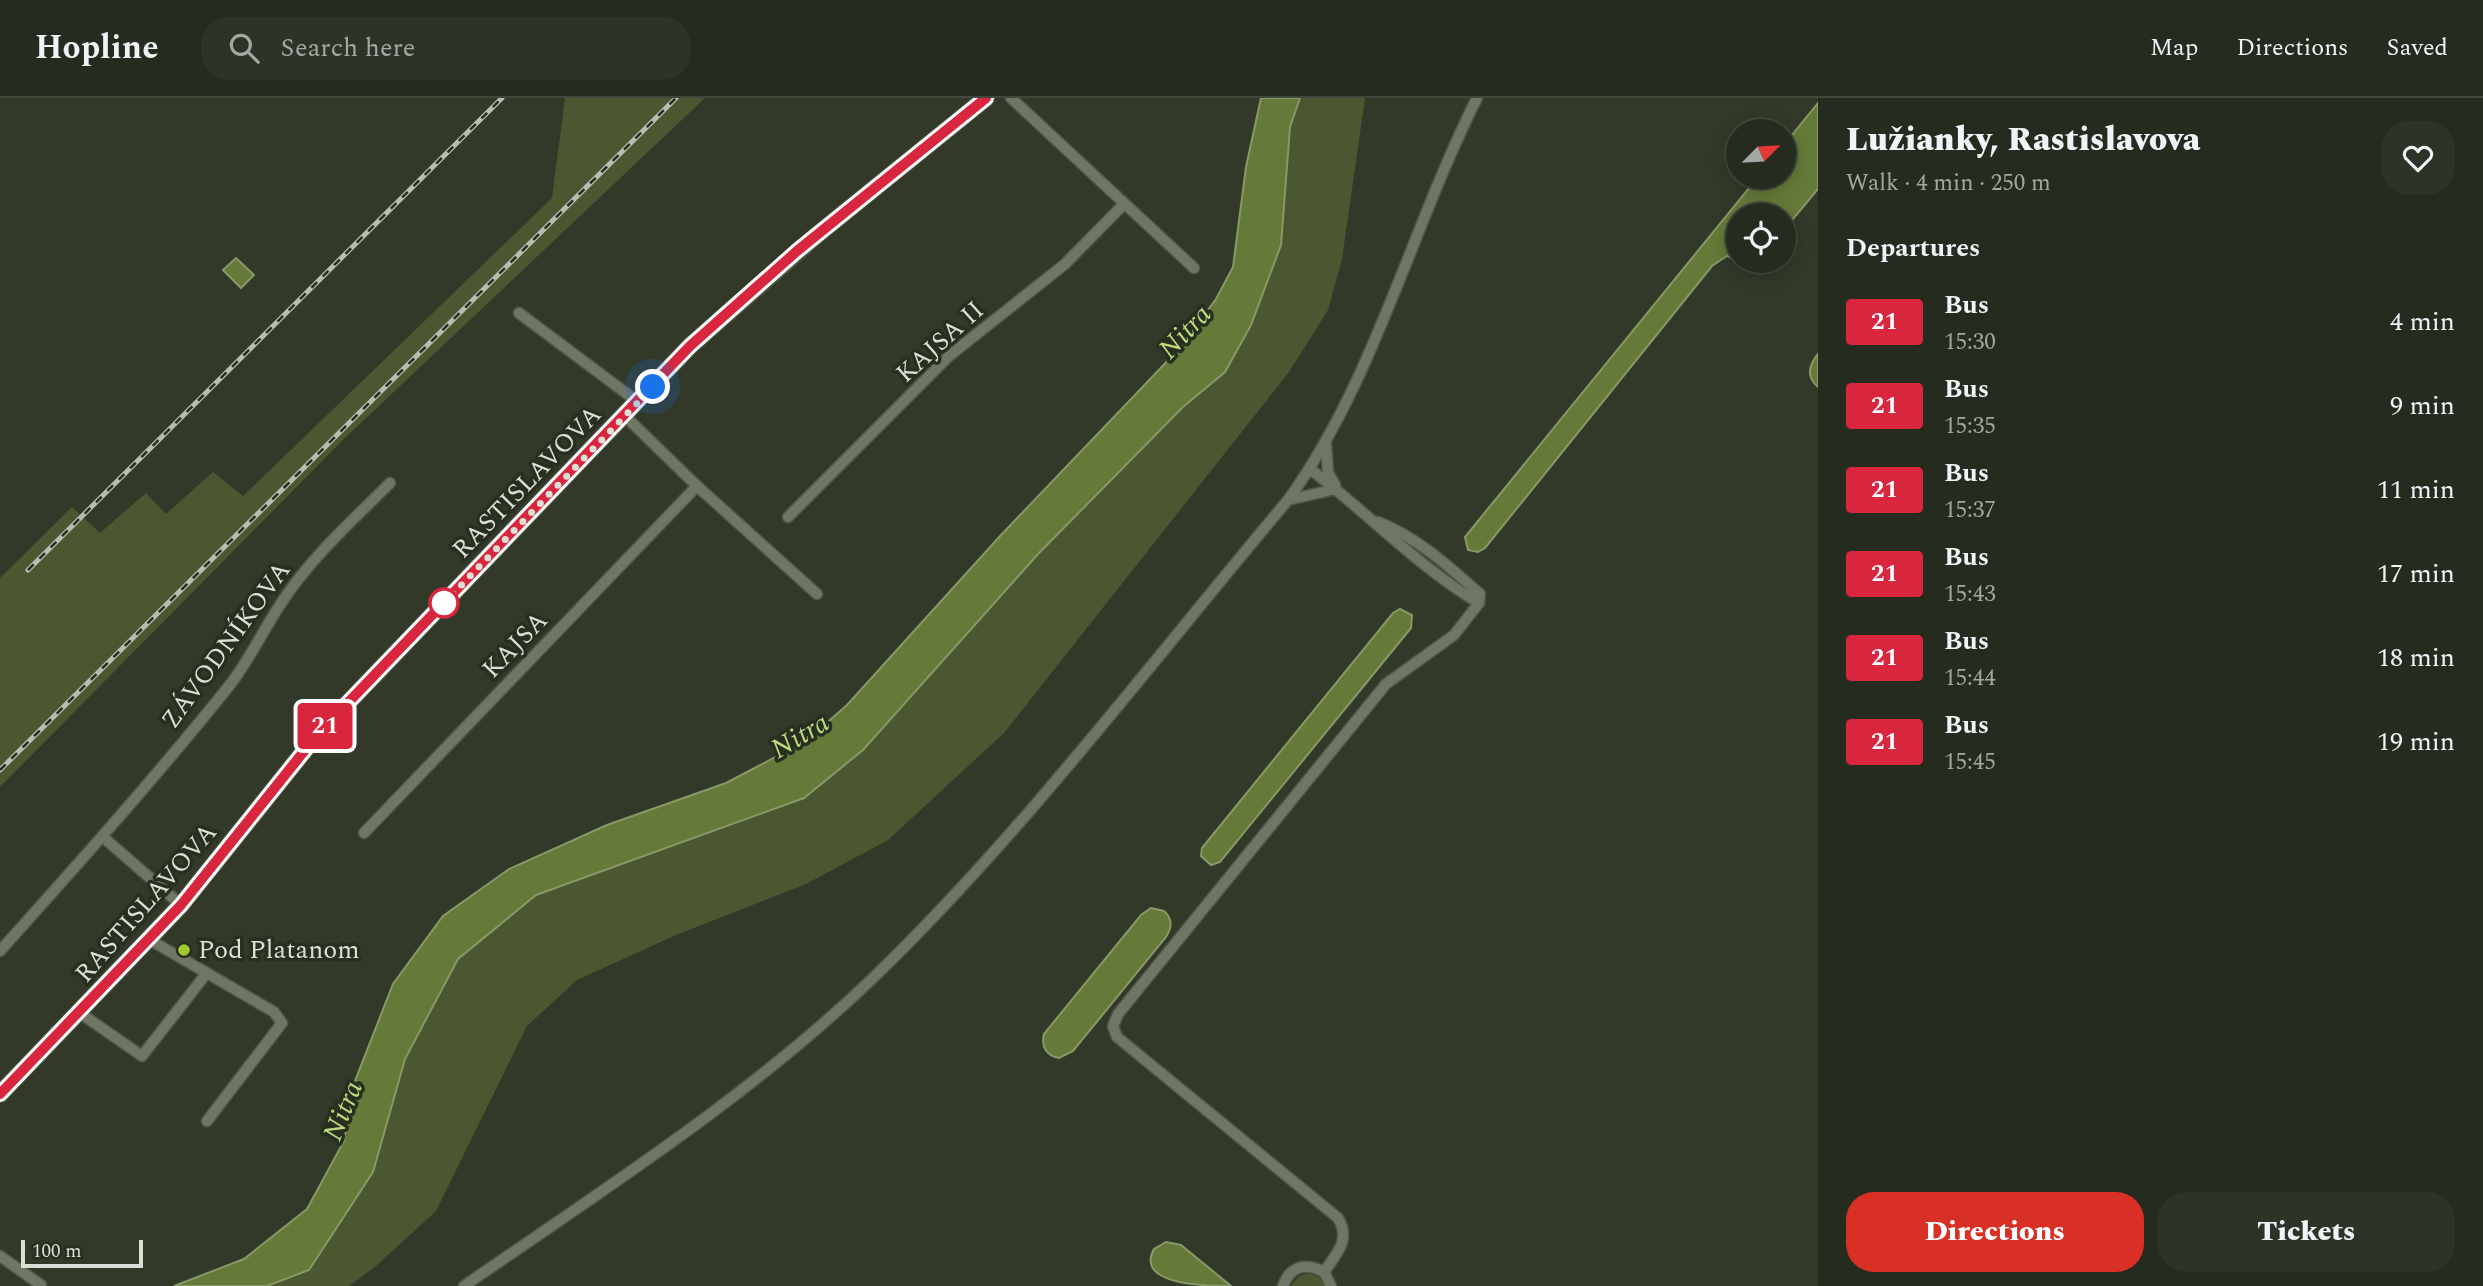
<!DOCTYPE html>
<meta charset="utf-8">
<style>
body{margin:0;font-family:Spectral,serif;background:#2e3328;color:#f1f3f6;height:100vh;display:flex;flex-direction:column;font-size:26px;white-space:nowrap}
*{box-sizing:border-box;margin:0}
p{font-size:23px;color:#a4a7a4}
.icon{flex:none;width:38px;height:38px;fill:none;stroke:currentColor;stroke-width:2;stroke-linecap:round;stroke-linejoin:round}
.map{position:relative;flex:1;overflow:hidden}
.sheet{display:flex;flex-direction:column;background:#262b1f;width:665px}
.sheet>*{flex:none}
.badge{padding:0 14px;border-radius:5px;font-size:24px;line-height:46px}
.needle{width:46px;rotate:66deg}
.fabs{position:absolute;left:1726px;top:21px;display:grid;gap:14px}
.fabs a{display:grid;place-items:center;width:70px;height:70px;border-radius:50%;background:#262b1f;box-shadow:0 4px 18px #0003,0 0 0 2px #42473d;font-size:35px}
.scale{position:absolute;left:21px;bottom:18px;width:122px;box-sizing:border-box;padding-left:7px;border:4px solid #dbdfd5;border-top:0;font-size:19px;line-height:24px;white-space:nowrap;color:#dbdfd5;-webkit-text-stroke:5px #292f20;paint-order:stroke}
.you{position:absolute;width:35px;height:35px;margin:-18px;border:5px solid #fff;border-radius:50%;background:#1a73e8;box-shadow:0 0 0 10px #1a73e833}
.map>.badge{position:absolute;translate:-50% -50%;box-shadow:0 0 0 4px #fff}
h2{padding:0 28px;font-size:26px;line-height:63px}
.round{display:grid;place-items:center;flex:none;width:74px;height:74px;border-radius:28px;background:#2e3328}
.headline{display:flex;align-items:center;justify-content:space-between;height:119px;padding:0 28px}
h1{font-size:33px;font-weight:800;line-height:52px}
.button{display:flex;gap:14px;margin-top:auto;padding:14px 28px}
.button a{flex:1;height:80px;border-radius:28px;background:#d93025;color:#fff;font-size:28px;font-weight:800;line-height:80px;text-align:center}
.button a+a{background:#2e3328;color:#f1f3f6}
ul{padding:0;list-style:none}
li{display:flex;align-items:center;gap:21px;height:84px;padding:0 28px}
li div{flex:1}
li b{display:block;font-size:26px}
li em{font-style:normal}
li .badge{min-width:77px;font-weight:700;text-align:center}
header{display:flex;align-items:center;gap:42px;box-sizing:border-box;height:98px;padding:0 35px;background:#262b1f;border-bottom:2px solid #42473d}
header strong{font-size:33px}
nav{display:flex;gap:38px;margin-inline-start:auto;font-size:24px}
.search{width:490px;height:63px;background:#2e3328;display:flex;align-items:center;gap:18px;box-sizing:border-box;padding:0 24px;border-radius:28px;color:#a4a7a4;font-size:26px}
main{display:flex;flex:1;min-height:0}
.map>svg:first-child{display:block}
.green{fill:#4b5731}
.water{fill:#657a38;stroke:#889867;stroke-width:2}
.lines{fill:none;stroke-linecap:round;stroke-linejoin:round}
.street-casing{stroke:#515549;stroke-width:13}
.secondary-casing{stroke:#515549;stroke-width:18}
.street{stroke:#6f7664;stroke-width:10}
.secondary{stroke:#6f7664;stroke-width:14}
.rail-casing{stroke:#b8bcb1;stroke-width:5}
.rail{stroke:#292f20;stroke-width:2.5;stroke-dasharray:8;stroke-linecap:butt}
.line-casing{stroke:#fff;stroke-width:16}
.line{stroke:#d7263d;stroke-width:10}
.walk{stroke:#dbdfd5;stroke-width:7;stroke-dasharray:0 12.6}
.stop-dot{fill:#fff;stroke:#d7263d;stroke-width:3.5}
.poi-dot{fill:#a0c92b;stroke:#292f20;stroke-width:2.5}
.labels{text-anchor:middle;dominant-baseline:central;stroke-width:7;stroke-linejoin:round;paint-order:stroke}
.street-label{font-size:26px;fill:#dbdfd5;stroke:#292f20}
.poi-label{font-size:26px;fill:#dbdfd5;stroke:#292f20;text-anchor:start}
.water-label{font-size:28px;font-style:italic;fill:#bcda7d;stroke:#292f20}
</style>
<header>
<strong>Hopline</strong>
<div class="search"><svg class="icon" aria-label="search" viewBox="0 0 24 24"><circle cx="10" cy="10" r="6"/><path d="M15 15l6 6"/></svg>Search here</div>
<nav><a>Map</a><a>Directions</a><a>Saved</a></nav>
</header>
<main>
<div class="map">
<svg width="1818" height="1188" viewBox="0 0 1818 1188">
<rect width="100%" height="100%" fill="#333929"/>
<g class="green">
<polygon points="565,0 705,0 346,339 0,689 0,480 72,409 100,435 146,395 166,416 213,374 243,398 552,100"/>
<polygon points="1300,0 1365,0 1342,161 1328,212 1289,274 1004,635 888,742 806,786 676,837 577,882 527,928 436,1113 376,1168 349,1188 267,1188 309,1172 373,1074 405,961 458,861 536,797 804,700 863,652 1038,456 1183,309 1224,274 1251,227 1281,147 1290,29"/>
<polygon points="1309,1175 1319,1179 1325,1188 1291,1188 1299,1178"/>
</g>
<g class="water">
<polygon points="1261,0 1300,0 1290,29 1281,147 1251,227 1225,274 1183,309 1038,456 863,652 804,700 536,797 458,861 405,961 373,1074 309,1172 267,1188 174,1188 244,1161 307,1111 344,1043 353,988 393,886 443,818 509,771 607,727 726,685 806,643 847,607 1001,437 1176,254 1216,201 1233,169 1246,69"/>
<polygon points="1818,5 1818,91 1783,133 1783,117 1738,117 1738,162 1727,158 1712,168 1485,450 1478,454 1468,452 1465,439 1758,79 1783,79 1783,48"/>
<polygon points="236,160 254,177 241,190 223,172"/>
<path d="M1818 256V289C1806 279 1809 267 1818 256Z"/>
<polygon points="1400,511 1412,517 1411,530 1220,764 1211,767 1201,758 1202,750 1393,515"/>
<path d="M1151 810 1164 813C1173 821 1172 829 1166 839L1073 953 1059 960C1046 958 1041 948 1044 936L1141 817Z"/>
<path d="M1166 1144 1181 1147 1231 1188C1209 1188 1134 1188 1154 1151Z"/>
</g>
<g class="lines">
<g class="street-casing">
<g id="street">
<polyline points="1011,0 1194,170"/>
<polyline points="519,215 638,304"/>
<polyline points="625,318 697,388 817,496"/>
<polyline points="1326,345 1328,374 1335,387"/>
<path d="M1310 371C1368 415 1417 468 1479 505"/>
<polyline points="1288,402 1336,391"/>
<polyline points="788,419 949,258 1065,166 1124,106"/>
<polyline points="364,735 697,388"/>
<polyline points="103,739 181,807"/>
<polyline points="150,842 274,914 282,925 207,1023"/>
<path d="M0 853C78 766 156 679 229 588 249 563 262 534 280 507 309 461 351 424 390 385"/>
<polyline points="80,915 142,958 206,876"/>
<polyline points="0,1158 41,1187"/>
<path d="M1324 1174C1337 1155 1351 1142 1338 1120L1117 939 1113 928 1118 916 1386 586 1454 537 1479 505 1480 496C1448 468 1417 439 1378 424"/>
<path d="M464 1188C604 1091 749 999 873 880 1024 734 1152 563 1288 402 1374 283 1411 131 1477 0"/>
<path d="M1283 1188C1290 1168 1306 1164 1324 1174L1331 1188"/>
</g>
</g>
<g class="secondary-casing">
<polyline id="secondary" points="0,996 181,807 317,637 690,248 818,136 986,0"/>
</g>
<use href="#street" class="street"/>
<use href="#secondary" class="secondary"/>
<g class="rail-casing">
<g id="rail">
<polyline points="28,472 502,0"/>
<polyline points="0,672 676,0"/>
</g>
</g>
<use href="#rail" class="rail"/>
</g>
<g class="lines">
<g class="line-casing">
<polyline id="line" points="0,996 181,807 317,637 690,248 797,153 986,0"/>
</g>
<use href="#line" class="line"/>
<polyline class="walk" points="444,505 653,289"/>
</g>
<circle class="stop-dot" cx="444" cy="505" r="14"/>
<circle class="poi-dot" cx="184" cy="852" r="7"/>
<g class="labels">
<g class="street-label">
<text transform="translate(940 244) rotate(-42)">KAJSA II</text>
<text transform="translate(527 384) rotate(-46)">RASTISLAVOVA</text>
<text transform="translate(226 547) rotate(-54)">ZÁVODNÍKOVA</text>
<text transform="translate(515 547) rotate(-46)">KAJSA</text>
<text transform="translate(146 805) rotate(-49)">RASTISLAVOVA</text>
</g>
<g class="poi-label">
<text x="198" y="852">Pod Platanom</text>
</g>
<g class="water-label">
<text transform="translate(1185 234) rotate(-47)">Nitra</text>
<text transform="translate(800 638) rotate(-31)">Nitra</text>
<text transform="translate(343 1013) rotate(-68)">Nitra</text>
</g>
</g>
</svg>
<div class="fabs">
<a><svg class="needle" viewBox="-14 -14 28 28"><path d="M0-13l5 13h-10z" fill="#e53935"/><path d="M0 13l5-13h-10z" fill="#a4a7a4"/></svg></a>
<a><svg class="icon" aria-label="locate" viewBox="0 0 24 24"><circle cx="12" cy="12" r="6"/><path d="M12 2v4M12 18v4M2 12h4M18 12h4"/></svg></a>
</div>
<div class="scale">100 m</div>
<div class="you" style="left:653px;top:289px"></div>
<b class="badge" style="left:325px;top:628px;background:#d7263d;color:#fff">21</b>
</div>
<section class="sheet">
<div class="headline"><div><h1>Lužianky, Rastislavova</h1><p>Walk · 4 min · 250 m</p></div><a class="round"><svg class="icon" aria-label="heart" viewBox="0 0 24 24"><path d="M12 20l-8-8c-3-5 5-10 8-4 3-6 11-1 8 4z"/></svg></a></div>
<h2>Departures</h2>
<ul>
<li><span class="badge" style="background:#d7263d;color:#fff">21</span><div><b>Bus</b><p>15:30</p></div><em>4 min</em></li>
<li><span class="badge" style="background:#d7263d;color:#fff">21</span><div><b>Bus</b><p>15:35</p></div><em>9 min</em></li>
<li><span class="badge" style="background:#d7263d;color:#fff">21</span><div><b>Bus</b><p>15:37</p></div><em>11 min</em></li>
<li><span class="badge" style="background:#d7263d;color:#fff">21</span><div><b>Bus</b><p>15:43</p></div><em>17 min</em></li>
<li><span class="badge" style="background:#d7263d;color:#fff">21</span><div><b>Bus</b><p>15:44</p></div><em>18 min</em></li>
<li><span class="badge" style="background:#d7263d;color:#fff">21</span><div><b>Bus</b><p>15:45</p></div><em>19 min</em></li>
</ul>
<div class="button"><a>Directions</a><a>Tickets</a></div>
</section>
</main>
